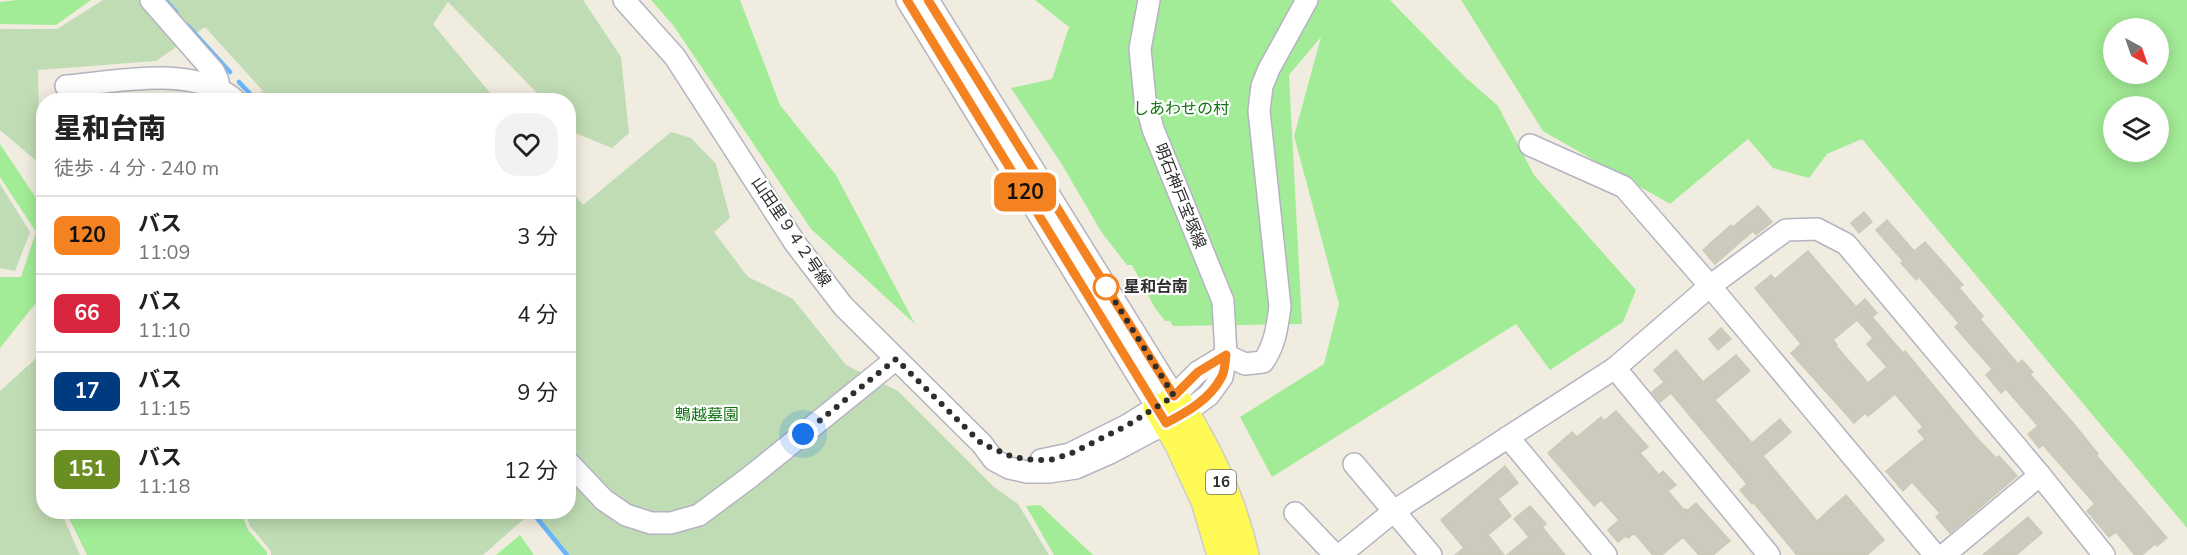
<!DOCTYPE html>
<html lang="ja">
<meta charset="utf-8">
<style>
body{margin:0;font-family:"Nunito Sans","Noto Sans JP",sans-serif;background:#f2f2f2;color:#222;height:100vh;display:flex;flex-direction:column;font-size:22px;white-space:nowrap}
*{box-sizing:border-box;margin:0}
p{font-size:20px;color:#767676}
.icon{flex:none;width:33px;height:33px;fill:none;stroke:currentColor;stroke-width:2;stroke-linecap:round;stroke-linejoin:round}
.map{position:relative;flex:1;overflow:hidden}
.drawer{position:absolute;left:36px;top:93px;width:540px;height:426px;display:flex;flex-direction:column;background:#fff;border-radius:24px;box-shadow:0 3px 15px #0003}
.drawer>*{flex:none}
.badge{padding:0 12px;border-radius:9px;font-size:21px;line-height:39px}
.needle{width:39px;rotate:140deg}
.controls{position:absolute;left:2103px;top:18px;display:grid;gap:12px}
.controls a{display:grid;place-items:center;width:66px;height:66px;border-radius:50%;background:#fff;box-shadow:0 3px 15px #0003;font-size:30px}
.you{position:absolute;width:30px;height:30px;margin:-15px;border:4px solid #fff;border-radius:50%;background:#1a73e8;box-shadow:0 0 0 9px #1a73e833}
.map>.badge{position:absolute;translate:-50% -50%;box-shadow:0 0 0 3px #fff}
.round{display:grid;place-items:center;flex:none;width:63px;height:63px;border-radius:24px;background:#f2f2f2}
.summary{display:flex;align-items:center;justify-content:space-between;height:102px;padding:0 18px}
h1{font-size:28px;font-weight:800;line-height:45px}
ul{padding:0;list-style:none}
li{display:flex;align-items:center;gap:18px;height:78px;padding:0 18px;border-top:2px solid #e0e0e0}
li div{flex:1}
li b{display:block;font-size:22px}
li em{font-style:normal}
li .badge{min-width:66px;font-weight:700;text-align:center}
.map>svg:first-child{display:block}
.green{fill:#a3ec97;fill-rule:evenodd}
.cemetery{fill:#c0dcb4}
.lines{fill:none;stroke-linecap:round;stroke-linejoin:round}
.stream{stroke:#68b7fc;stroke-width:4.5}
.building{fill:#cbcabd;stroke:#ccc9b8;stroke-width:1.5;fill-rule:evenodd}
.minor-casing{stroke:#b3b3c2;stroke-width:24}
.major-casing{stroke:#cdcdcd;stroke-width:30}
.minor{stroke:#fff;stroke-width:21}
.major{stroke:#fff955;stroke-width:27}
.line-casing{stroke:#fff;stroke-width:14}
.line{stroke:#f58220;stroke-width:9}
.walk{stroke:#2e2e2e;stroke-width:6;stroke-dasharray:0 10.8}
.stop-dot{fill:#fff;stroke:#f58220;stroke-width:3}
.labels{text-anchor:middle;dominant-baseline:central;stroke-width:4.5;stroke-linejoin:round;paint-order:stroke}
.shield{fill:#fff;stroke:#6d6d6d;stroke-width:1.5}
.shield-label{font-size:15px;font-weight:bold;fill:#2e2e2e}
.park-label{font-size:16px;fill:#147513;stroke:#fff}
.street-label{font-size:16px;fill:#2e2e2e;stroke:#fff}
.stop-label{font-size:16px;font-weight:bold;fill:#2e2e2e;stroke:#fff;text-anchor:start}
</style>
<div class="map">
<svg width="2187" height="555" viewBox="0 0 2187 555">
<rect width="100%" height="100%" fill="#f0ecdf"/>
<g class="green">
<polygon points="17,0 91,0 56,25 0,24 0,2"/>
<polygon points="651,0 740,0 780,105 836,175 915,324 811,229 673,25"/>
<polygon points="1035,0 1390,0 1465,77 1498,106 1534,175 1636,290 1623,322 1550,370 1516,324 1272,477 1240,417 1324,364 1339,304 1294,136 1321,37 1289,75 1302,324 1173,326 1170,321 1165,321 1155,308 1132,265 1127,265 1102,233 1061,163 1011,88 1052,79 1069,27"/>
<path d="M1461 0H2187V528L1862 139 1827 154 1809 178 1773 168 1748 139 1670 204 1543 131ZM2114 28H2158V74H2114ZM2114 106H2158V152H2114Z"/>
<polygon points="0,144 44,210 43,294 0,348 0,277 21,277 36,232 0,177"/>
<polygon points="1040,505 1093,555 1054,555 1026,506"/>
<polygon points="82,512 241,512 248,530 267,552 267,555 87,555 67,514"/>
<polygon points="520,535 534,555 496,555"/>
</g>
<g class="cemetery">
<polygon points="103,0 583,0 621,57 629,133 612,148 575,133 569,126 568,100 544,100 448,2 433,24 496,100 251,100 263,91 205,27 156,61 38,70 40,164 0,130 0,29 57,29"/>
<polygon points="671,132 691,138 716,164 730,218 714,232 748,277 793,299 846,365 898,391 994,487 1018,504 1049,555 567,555 532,512 483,555 271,555 271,551 250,526 245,512 568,512 569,188 583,205"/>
<polygon points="0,184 30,232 15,271 0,268"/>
<polygon points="43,352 44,512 61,512 80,555 0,555 0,391"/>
</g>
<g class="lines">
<g class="stream">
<polyline points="165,0 176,12"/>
<polyline points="188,26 230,72"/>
<polyline points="239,82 256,100"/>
<polyline points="532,512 567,555"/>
</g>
</g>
<g class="building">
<polygon points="1758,206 1772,222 1756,235 1753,231 1715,264 1703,250 1731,225 1733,227"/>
<polygon points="1864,212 1872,222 1859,233 1851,223"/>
<polygon points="1887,220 1914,251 1925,242 1949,269 1963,285 1959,288 1983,316 1980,319 2018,364 2022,360 2033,372 2030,374 2074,424 2098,454 2096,455 2167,538 2157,546 2155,544 2142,555 2135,555 2116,532 2109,537 2087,511 2095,504 2043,445 2039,448 2028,434 2038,426 2006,389 2001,393 1986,375 1992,369 1955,327 1959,323 1919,277 1916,280 1901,263 1903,261 1876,230"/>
<path d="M1808 251 1856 307 1865 299 1877 313 1872 317 1903 353 1905 351 1975 436 1996 458 1999 456 2017 476 1950 533 1936 517 1940 513 1912 482 1903 491 1886 471 1925 439 1918 431 1923 427 1895 394 1868 416 1865 413 1854 423 1791 353 1801 344 1755 288 1771 275 1775 279ZM1857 320 1873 338 1867 344 1887 367 1868 383 1836 346 1837 345 1833 340Z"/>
<polygon points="1721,328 1731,339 1718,350 1709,339"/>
<polygon points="1676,350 1703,382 1736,355 1750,371 1715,400 1752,443 1780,419 1791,432 1763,456 1817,521 1846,495 1884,540 1867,555 1797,555 1753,502 1752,504 1740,490 1747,484 1671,393 1660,402 1652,392 1664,382 1654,370"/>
<polygon points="1616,411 1648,447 1640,453 1659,475 1663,471 1676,485 1668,491 1684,510 1686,509 1687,511 1696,503 1730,541 1713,555 1699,555 1683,537 1662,555 1653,555 1634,533 1628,538 1626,536 1618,542 1608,530 1619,520 1601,500 1594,506 1548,453 1572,432 1577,437 1601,417 1604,421"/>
<polygon points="1505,466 1518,483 1498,499 1511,516 1488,535 1504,555 1455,555 1464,548 1441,520"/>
<polygon points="1530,506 1546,524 1542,527 1565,555 1507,555 1529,537 1514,519"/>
<polygon points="2028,517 2042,533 2016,555 1983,555"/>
</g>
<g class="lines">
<g class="minor-casing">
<g id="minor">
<polyline points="151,0 214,72 218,81 218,90"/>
<polyline points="624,0 675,57 795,243 843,306 982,444 994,460 1009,468 1027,472 1049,472 1076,468 1110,453 1185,413 1209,395 1222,377 1226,355 1223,301 1153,129 1145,99 1140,49 1149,0"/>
<polyline points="907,0 1157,407"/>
<polyline points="928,0 1174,396"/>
<path d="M66 86C117 82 193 64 235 100"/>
<polyline points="1530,145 1624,187 1710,286 1935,555"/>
<path d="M1226 355 1245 364 1263 362C1275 345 1277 328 1280 307L1259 111 1262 86 1269 69 1307 0"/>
<polyline points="1615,368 1769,555"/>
<polyline points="1508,437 1606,555"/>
<polyline points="1041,460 1070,454 1128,425 1174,396 1198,372 1226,355"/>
<polyline points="568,462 604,500 626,515 651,523 671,523 699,515 750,477 896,359"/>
<polyline points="1354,464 1431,555"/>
<polyline points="1295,513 1335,555"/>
<polyline points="1340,555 1394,511 1615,368 1710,286 1786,230 1817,229 1846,244 2040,475 2104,555"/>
<polyline points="1944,555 2040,475"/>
</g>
</g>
<g class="major-casing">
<g id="major">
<path d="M1174 396C1206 444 1232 498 1245 555"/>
<polyline points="1157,407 1179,445 1205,501 1221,555"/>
</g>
</g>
<use href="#minor" class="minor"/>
<use href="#major" class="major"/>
</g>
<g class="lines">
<g class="line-casing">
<path id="line" d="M907 0 1166 423C1187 412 1209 400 1221 378 1225 372 1225 362 1226 355L1198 372 1174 396 928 0"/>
</g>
<use href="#line" class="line"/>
<polyline class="walk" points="803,434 896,359 982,444 1013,457 1033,460 1050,460 1070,454 1128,425 1174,396 1106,287"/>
</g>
<circle class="stop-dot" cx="1106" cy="287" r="12"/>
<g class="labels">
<rect class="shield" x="1206" y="470" width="30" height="24" rx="4.5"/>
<g class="shield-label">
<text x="1221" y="482">16</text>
</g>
<g class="park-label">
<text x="1181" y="109">しあわせの村</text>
<text x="707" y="415">鵯越墓園</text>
</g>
<g class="street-label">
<text transform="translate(1180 196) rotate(68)">明石神戸宝塚線</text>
<text transform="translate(791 232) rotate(56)">山田里９４２号線</text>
</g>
<g class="stop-label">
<text x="1124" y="287">星和台南</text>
</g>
</g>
</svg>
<div class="controls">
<a><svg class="needle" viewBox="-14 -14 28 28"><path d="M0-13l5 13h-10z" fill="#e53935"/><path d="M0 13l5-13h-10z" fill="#767676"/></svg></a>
<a><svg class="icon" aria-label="layers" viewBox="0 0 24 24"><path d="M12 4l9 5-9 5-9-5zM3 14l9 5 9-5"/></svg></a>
</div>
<div class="you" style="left:803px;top:434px"></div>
<b class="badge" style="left:1025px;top:192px;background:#f58220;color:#111">120</b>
<section class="drawer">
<div class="summary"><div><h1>星和台南</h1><p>徒歩 · 4 分 · 240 m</p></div><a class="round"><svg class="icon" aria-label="heart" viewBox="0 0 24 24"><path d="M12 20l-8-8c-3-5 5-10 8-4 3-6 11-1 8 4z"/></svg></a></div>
<ul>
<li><span class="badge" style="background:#f58220;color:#111">120</span><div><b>バス</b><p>11:09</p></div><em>3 分</em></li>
<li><span class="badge" style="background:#d7263d;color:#fff">66</span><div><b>バス</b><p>11:10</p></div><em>4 分</em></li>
<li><span class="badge" style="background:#003b80;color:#fff">17</span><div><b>バス</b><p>11:15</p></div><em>9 分</em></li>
<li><span class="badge" style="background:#6b8e23;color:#fff">151</span><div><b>バス</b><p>11:18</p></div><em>12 分</em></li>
</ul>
</section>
</div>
